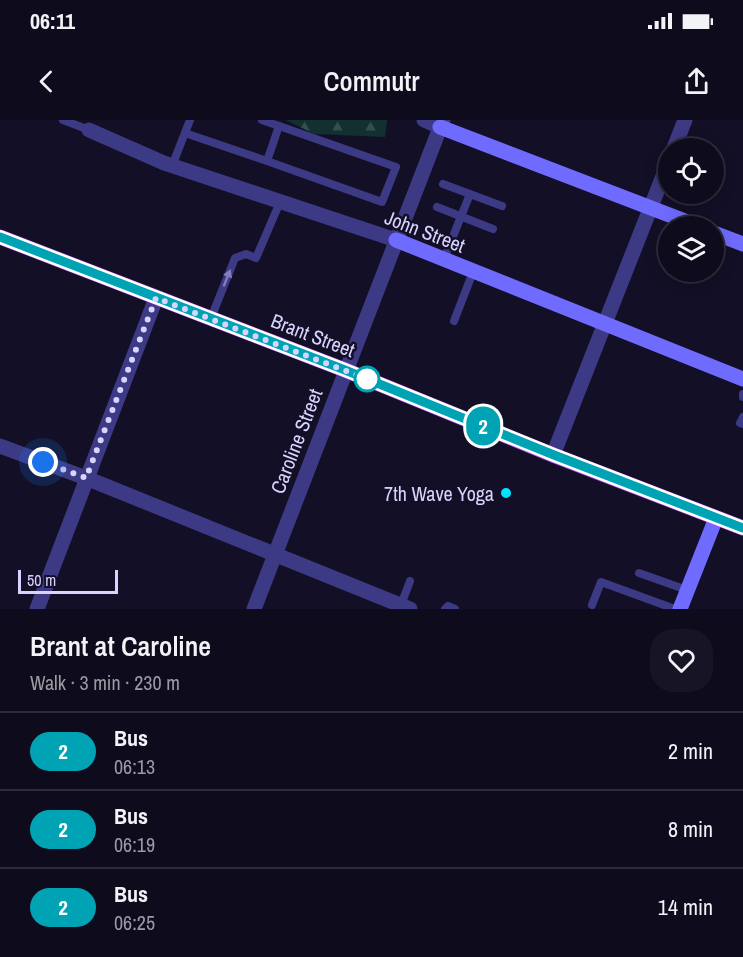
<!DOCTYPE html>
<meta charset="utf-8">
<style>
body{margin:0;font-family:"Archivo Narrow",sans-serif;background:#171425;color:#f1f3f6;height:100vh;display:flex;flex-direction:column;font-size:22px;white-space:nowrap}
*{box-sizing:border-box;margin:0}
p{font-size:20px;color:#9b9ba3}
.icon{flex:none;width:33px;height:33px;fill:none;stroke:currentColor;stroke-width:2;stroke-linecap:round;stroke-linejoin:round}
.map{position:relative;height:489px;overflow:hidden}
.drawer{display:flex;flex-direction:column;background:#0e0b1c;flex:1}
.drawer>*{flex:none}
.badge{padding:0 12px;border-radius:20px;font-size:21px;line-height:39px}
.controls{position:absolute;left:658px;top:18px;display:grid;gap:12px}
.controls a{display:grid;place-items:center;width:66px;height:66px;border-radius:50%;background:#0e0b1c;box-shadow:0 3px 15px #0003,0 0 0 2px #2e2b3b;font-size:30px}
.scale{position:absolute;left:18px;bottom:15px;width:100px;box-sizing:border-box;padding-left:6px;border:3px solid #d9d4ff;border-top:0;font-size:16px;line-height:21px;white-space:nowrap;color:#d9d4ff;-webkit-text-stroke:4px #130f26;paint-order:stroke}
.you{position:absolute;width:30px;height:30px;margin:-15px;border:4px solid #fff;border-radius:50%;background:#1a73e8;box-shadow:0 0 0 9px #1a73e833}
.map>.badge{position:absolute;translate:-50% -50%;box-shadow:0 0 0 3px #fff}
.round{display:grid;place-items:center;flex:none;width:63px;height:63px;border-radius:24px;background:#171425}
.headline{display:flex;align-items:center;justify-content:space-between;height:102px;padding:0 30px}
h1{font-size:28px;font-weight:600;line-height:45px}
ul{padding:0;list-style:none}
li{display:flex;align-items:center;gap:18px;height:78px;padding:0 30px;border-top:2px solid #2e2b3b}
li div{flex:1}
li b{display:block;font-size:22px}
li em{font-style:normal}
li .badge{min-width:66px;font-weight:700;text-align:center}
.status{display:flex;justify-content:space-between;align-items:center;height:42px;padding:0 30px;background:#0e0b1c;direction:ltr}
.status svg{height:16px;fill:currentColor}
header{display:flex;justify-content:space-between;align-items:center;height:78px;padding:0 30px;background:#0e0b1c;font-size:27px;font-weight:600}
.map>svg:first-child{display:block}
.forest{fill:url(#forest-firs)}
.lines{fill:none;stroke-linecap:round;stroke-linejoin:round}
.lane{stroke:#3d3a85;stroke-width:8}
.street{stroke:#3d3a85;stroke-width:15}
.secondary{stroke:#6f6bff;stroke-width:15}
.primary{stroke:#c25bff;stroke-width:15}
.oneway{fill:#837fbc}
.line-casing{stroke:#fff;stroke-width:14}
.line{stroke:#00a3b4;stroke-width:9}
.walk{stroke:#d9d4ff;stroke-width:6;stroke-dasharray:0 10.8}
.stop-dot{fill:#fff;stroke:#00a3b4;stroke-width:3}
.poi-dot{fill:#00e5ff;stroke:#130f26;stroke-width:2}
.labels{text-anchor:middle;dominant-baseline:central;stroke-width:5;stroke-linejoin:round;paint-order:stroke}
.street-label{font-size:20px;fill:#d9d4ff;stroke:#130f26}
.poi-label{font-size:20px;fill:#d9d4ff;stroke:#130f26;text-anchor:end}
</style>
<div class="status"><b>06:11</b><svg viewBox="0 0 49 12"><path d="M0 12V9h3v3zM5 12V6h3v6zM10 12V3h3v9zM15 12V0h3v12zM26 1h20v11H26zM47 4h2v5h-2z"/></svg></div>
<header><svg class="icon" aria-label="back" viewBox="0 0 24 24"><path d="M15 5l-7 7 7 7"/></svg>Commutr<svg class="icon" aria-label="share" viewBox="0 0 24 24"><path d="M12 15V3M7 8l5-5 5 5M5 13v7h14v-7"/></svg></header>
<div class="map">
<svg width="743" height="489" viewBox="0 0 743 489">
<defs>
<pattern id="forest-firs" width="22" height="20" patternUnits="userSpaceOnUse" patternTransform="scale(1.5)"><rect width="22" height="20" fill="#12302f"/><path d="M5 1l3.5 6h-7zM16 11l3.5 6h-7z" fill="#344d4e"/></pattern>
</defs>
<rect width="100%" height="100%" fill="#130f26"/>
<polygon class="forest" points="286,0 387,0 385,17 314,14"/>
<g class="lines">
<g class="lane">
<polyline points="63,0 89,10"/>
<polyline points="185,13 267,41 279,6 262,0"/>
<polyline points="267,41 382,82 396,47 279,6"/>
<polyline points="172,46 190,0"/>
<polyline points="443,64 502,86"/>
<polyline points="437,87 493,109"/>
<polyline points="444,139 470,74"/>
<polyline points="211,198 235,138 246,134 256,138 280,82"/>
<polyline points="454,201 473,152"/>
<polyline points="743,274 743,277"/>
<polyline points="743,297 740,303 743,304"/>
<polyline points="639,453 687,470"/>
<polyline points="401,485 410,461"/>
<polyline points="592,485 601,462 675,489"/>
<polyline points="445,489 448,486 455,489"/>
</g>
<g class="street">
<polyline points="424,0 440,7"/>
<polyline points="89,10 164,43 396,120"/>
<polyline points="674,28 685,0"/>
<polyline points="0,326 86,358 410,489"/>
<polyline points="553,335 669,41"/>
<polyline points="37,489 156,178"/>
<polyline points="254,489 443,0"/>
</g>
<g class="secondary">
<polyline points="440,7 698,106"/>
<polyline points="714,113 743,124"/>
<polyline points="396,120 743,259"/>
<polyline points="680,489 716,398"/>
</g>
<polyline class="primary" points="0,117 345,250 553,335 743,408"/>
</g>
<defs><path id="oneway-solid" d="M-6-.8H1V-3.2L6.5 0L1 3.2V.8H-6Z" transform="scale(1.5)"/></defs>
<use class="oneway" href="#oneway-solid" transform="translate(227 158) rotate(-68)"/>
<g class="lines">
<g class="line-casing">
<polyline id="line" points="0,117 345,250 554,335 743,408"/>
</g>
<use href="#line" class="line"/>
<polyline class="walk" points="43,342 86,358 156,178 367,259"/>
</g>
<circle class="stop-dot" cx="367" cy="259" r="12"/>
<circle class="poi-dot" cx="506" cy="373" r="6"/>
<g class="labels">
<g class="street-label">
<text transform="translate(425 111) rotate(21)">John Street</text>
<text transform="translate(313 215) rotate(21)">Brant Street</text>
<text transform="translate(296 321) rotate(-69)">Caroline Street</text>
</g>
<g class="poi-label">
<text x="494" y="373">7th Wave Yoga</text>
</g>
</g>
</svg>
<div class="controls">
<a><svg class="icon" aria-label="locate" viewBox="0 0 24 24"><circle cx="12" cy="12" r="6"/><path d="M12 2v4M12 18v4M2 12h4M18 12h4"/></svg></a>
<a><svg class="icon" aria-label="layers" viewBox="0 0 24 24"><path d="M12 4l9 5-9 5-9-5zM3 14l9 5 9-5"/></svg></a>
</div>
<div class="scale">50 m</div>
<div class="you" style="left:43px;top:342px"></div>
<b class="badge" style="left:483px;top:306px;background:#00a3b4;color:#fff">2</b>
</div>
<section class="drawer">
<div class="headline"><div><h1>Brant at Caroline</h1><p>Walk · 3 min · 230 m</p></div><a class="round"><svg class="icon" aria-label="heart" viewBox="0 0 24 24"><path d="M12 20l-8-8c-3-5 5-10 8-4 3-6 11-1 8 4z"/></svg></a></div>
<ul>
<li><span class="badge" style="background:#00a3b4;color:#fff">2</span><div><b>Bus</b><p>06:13</p></div><em>2 min</em></li>
<li><span class="badge" style="background:#00a3b4;color:#fff">2</span><div><b>Bus</b><p>06:19</p></div><em>8 min</em></li>
<li><span class="badge" style="background:#00a3b4;color:#fff">2</span><div><b>Bus</b><p>06:25</p></div><em>14 min</em></li>
</ul>
</section>
